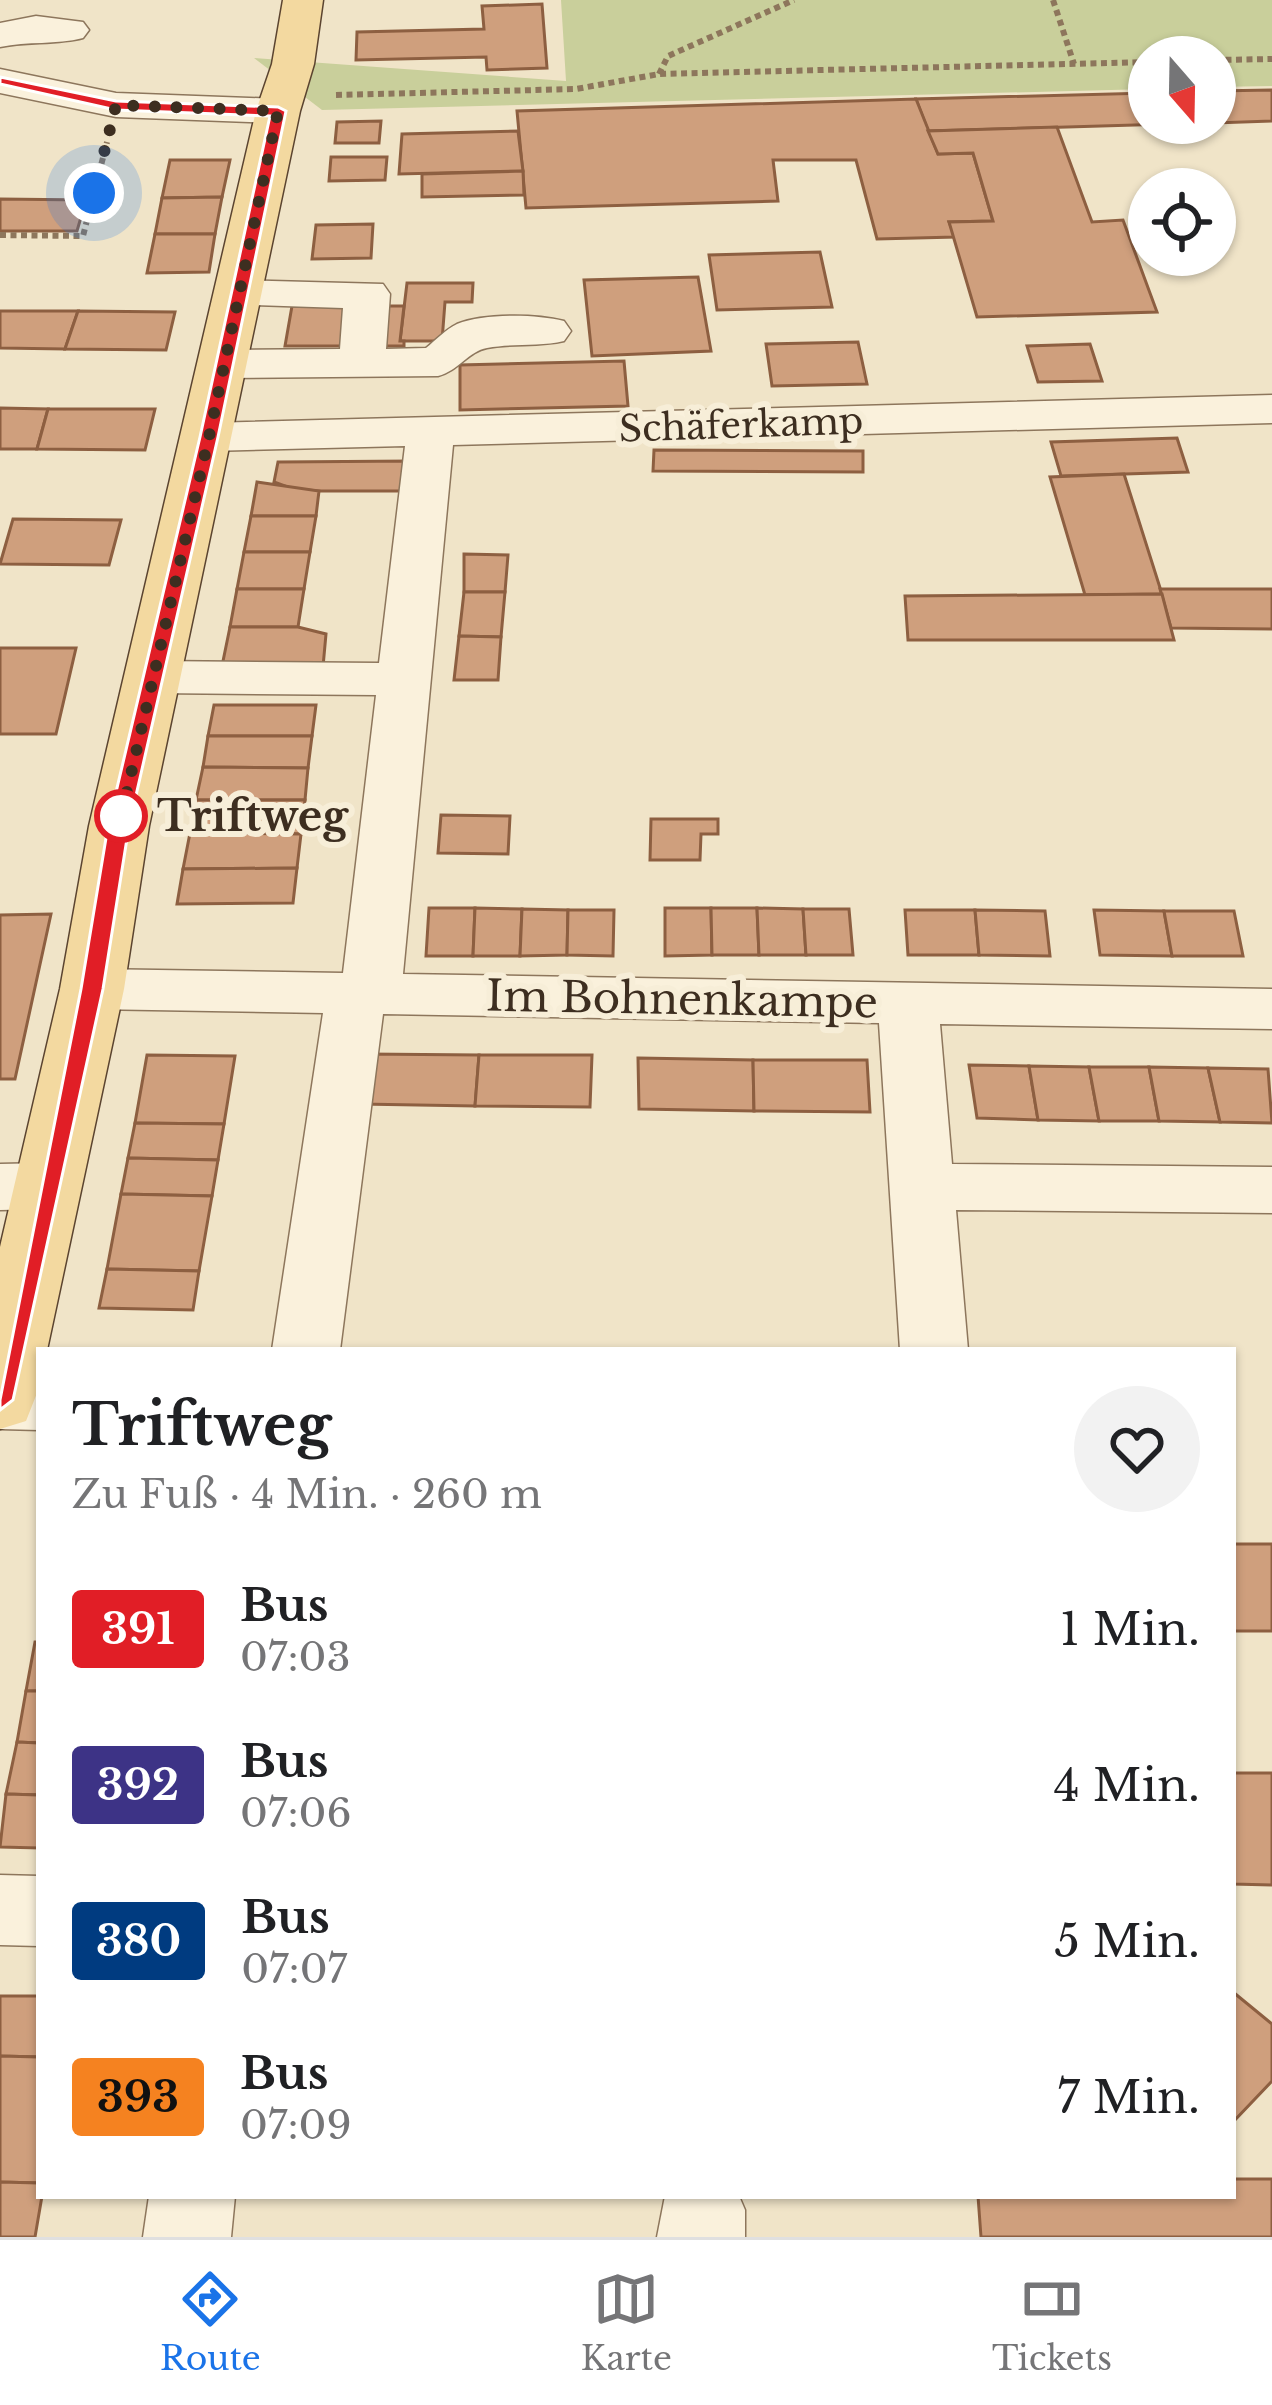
<!DOCTYPE html>
<html lang="de">
<meta charset="utf-8">
<style>
body{margin:0;font-family:"Libre Baskerville",serif;background:#f2f2f2;color:#202124;height:100vh;display:flex;flex-direction:column;font-size:45px;white-space:nowrap}
*{box-sizing:border-box;margin:0}
p{font-size:39px;color:#757577}
.icon{flex:none;width:66px;height:66px;fill:none;stroke:currentColor;stroke-width:2;stroke-linecap:round;stroke-linejoin:round}
.map{position:relative;flex:1;overflow:hidden}
.side{position:absolute;left:36px;top:1347px;width:1200px;height:852px;display:flex;flex-direction:column;background:#fff;border-radius:0px;box-shadow:0 3px 9px #0004}
.side>*{flex:none}
.badge{padding:0 24px;border-radius:9px;font-size:42px;line-height:78px}
.needle{width:78px;rotate:160deg}
.fabs{position:absolute;left:1128px;top:36px;display:grid;gap:24px}
.fabs a{display:grid;place-items:center;width:108px;height:108px;border-radius:50%;background:#fff;box-shadow:0 3px 9px #0004;font-size:60px}
.you{position:absolute;width:60px;height:60px;margin:-30px;border:9px solid #fff;border-radius:50%;background:#1a73e8;box-shadow:0 0 0 18px #1a73e833}
.map>.badge{position:absolute;translate:-50% -50%;box-shadow:0 0 0 6px #fff}
.round{display:grid;place-items:center;flex:none;width:126px;height:126px;border-radius:63px;background:#f2f2f2}
.summary{display:flex;align-items:center;justify-content:space-between;height:204px;padding:0 36px}
h1{font-size:57px;font-weight:700;line-height:90px}
ul{padding:0;list-style:none}
li{display:flex;align-items:center;gap:36px;height:156px;padding:0 36px}
li div{flex:1}
li b{display:block;font-size:45px}
li em{font-style:normal}
li .badge{min-width:132px;font-weight:700;text-align:center}
.dock{display:flex;justify-content:space-around;align-items:center;height:168px;border-top:3px solid #e0e0e0;background:#fff;font-size:33px;color:#757577}
.dock a{display:grid;justify-items:center;gap:6px}
.dock .selected{color:#1a73e8}
.map>svg:first-child{display:block}
.green{fill:#c9cf9b}
.building{fill:#cf9f7d;stroke:#8d5f41;stroke-width:3}
.lines{fill:none;stroke-linecap:round;stroke-linejoin:round}
.minor-casing{stroke:#8d765c;stroke-width:3}
.major-casing{stroke:#5b4430;stroke-width:3}
.path{stroke:#8d765c;stroke-width:6;stroke-dasharray:6 4.5;stroke-linecap:butt}
.minor{fill:#faf1dc;fill-rule:evenodd}
.major{fill:#f3d9a0;fill-rule:evenodd}
.line{fill:#e11e26;stroke:#fff;stroke-width:3}
.walk{stroke:#3d2e20;stroke-width:12;stroke-dasharray:0 21.6}
.stop-dot{fill:#fff;stroke:#e11e26;stroke-width:6}
.labels{text-anchor:middle;dominant-baseline:central;stroke-width:12;stroke-linejoin:round;paint-order:stroke}
.far-street-label{font-size:36px;fill:#3d2e20;stroke:#f7eed8}
.stop-label{font-size:42px;font-weight:bold;fill:#3d2e20;stroke:#f7eed8;text-anchor:start}
.street-label{font-size:42px;fill:#3d2e20;stroke:#f7eed8}
</style>
<div class="map">
<svg width="1272" height="2237" viewBox="0 0 1272 2237">
<rect width="100%" height="100%" fill="#f0e4c8"/>
<polygon class="green" points="561,0 1272,0 1272,86 1215,87 1215,57 1149,57 1149,89 322,110 254,58 566,81"/>
<g class="building">
<polygon points="542,4 547,68 487,70 486,57 356,60 357,32 484,29 482,6"/>
<polygon points="1272,90 1272,121 1215,123 1215,91"/>
<polygon points="1149,93 1149,123 1203,123 928,131 916,99"/>
<polygon points="916,99 938,154 973,153 993,221 949,222 955,237 877,239 856,160 773,160 778,201 526,208 517,111"/>
<polygon points="381,121 379,143 335,143 337,122"/>
<polygon points="1057,127 1092,222 1123,220 1157,312 977,317 949,222 993,221 973,153 938,154 928,131"/>
<polygon points="518,131 523,171 399,174 402,134"/>
<polygon points="331,157 387,157 385,180 329,181"/>
<polygon points="170,160 230,160 222,197 162,198"/>
<polygon points="523,171 524,195 422,197 422,174"/>
<polygon points="222,197 215,234 155,234 162,198"/>
<polygon points="0,199 86,200 77,231 0,231"/>
<polygon points="373,224 371,258 312,259 316,225"/>
<polygon points="155,234 215,234 209,272 147,273"/>
<polygon points="820,252 832,307 717,310 709,255"/>
<polygon points="698,277 711,351 592,356 584,280"/>
<polygon points="407,283 473,283 472,302 445,302 442,341 400,341"/>
<polygon points="292,306 404,306 400,341 404,341 404,346 285,346"/>
<polygon points="0,311 78,311 65,349 0,348"/>
<polygon points="78,311 175,312 166,350 65,349"/>
<polygon points="858,342 867,384 772,386 766,344"/>
<polygon points="1090,344 1102,381 1038,382 1027,346"/>
<polygon points="624,361 628,406 460,410 460,365"/>
<polygon points="0,408 48,409 37,449 0,449"/>
<polygon points="48,409 155,409 145,450 37,449"/>
<polygon points="1177,438 1188,472 1061,476 1051,442"/>
<polygon points="654,450 863,451 863,472 653,471"/>
<polygon points="412,461 408,491 319,491 293,489 274,482 278,462"/>
<polygon points="1124,474 1162,594 1085,595 1050,477"/>
<polygon points="257,482 319,491 316,516 251,516"/>
<polygon points="251,516 316,516 310,552 244,552"/>
<polygon points="13,519 121,520 109,565 0,564"/>
<polygon points="244,552 310,552 304,589 237,589"/>
<polygon points="464,554 508,555 505,592 464,592"/>
<polygon points="237,589 304,589 298,627 230,627"/>
<polygon points="1160,589 1272,589 1272,629 1171,628"/>
<polygon points="464,592 505,592 501,637 459,636"/>
<polygon points="1162,594 1174,640 908,640 905,596"/>
<polygon points="230,627 298,627 326,634 323,667 222,666"/>
<polygon points="459,636 501,637 498,680 454,680"/>
<polygon points="0,648 76,648 56,734 0,734"/>
<polygon points="214,705 316,705 312,736 208,736"/>
<polygon points="208,736 312,736 308,768 203,767"/>
<polygon points="203,767 308,768 305,800 196,800"/>
<polygon points="196,800 305,800 301,834 190,833"/>
<polygon points="441,815 510,816 508,854 438,853"/>
<polygon points="651,819 718,819 718,834 701,834 700,860 650,860"/>
<polygon points="190,833 301,834 297,868 183,869"/>
<polygon points="297,868 293,903 177,904 183,869"/>
<polygon points="429,908 475,908 473,956 426,956"/>
<polygon points="475,908 522,909 520,956 473,956"/>
<polygon points="665,908 711,908 712,955 665,956"/>
<polygon points="711,908 757,908 759,955 712,955"/>
<polygon points="757,908 803,909 806,955 759,955"/>
<polygon points="522,909 568,910 567,955 520,956"/>
<polygon points="803,909 849,909 853,955 806,955"/>
<polygon points="568,910 614,910 613,956 567,955"/>
<polygon points="905,910 975,910 979,955 908,955"/>
<polygon points="975,910 1045,911 1050,956 979,955"/>
<polygon points="1094,910 1164,911 1172,956 1100,955"/>
<polygon points="1164,911 1234,911 1243,956 1172,956"/>
<polygon points="51,914 15,1079 0,1079 0,915"/>
<polygon points="365,1054 479,1055 475,1106 360,1104"/>
<polygon points="147,1055 235,1056 224,1124 135,1123"/>
<polygon points="479,1055 592,1055 590,1107 475,1106"/>
<polygon points="638,1058 753,1060 754,1111 639,1109"/>
<polygon points="753,1060 867,1060 870,1112 754,1111"/>
<polygon points="969,1065 1029,1066 1038,1120 977,1118"/>
<polygon points="1029,1066 1089,1067 1099,1121 1038,1120"/>
<polygon points="1089,1067 1149,1067 1159,1121 1099,1121"/>
<polygon points="1149,1067 1208,1068 1220,1122 1159,1121"/>
<polygon points="1208,1068 1268,1069 1272,1123 1220,1122"/>
<polygon points="135,1123 224,1124 218,1160 128,1158"/>
<polygon points="128,1158 218,1160 212,1196 121,1194"/>
<polygon points="121,1194 212,1196 199,1271 107,1269"/>
<polygon points="107,1269 199,1271 193,1310 99,1308"/>
<rect x="1233" y="1544" width="39" height="87"/>
<polygon points="35,1642 39,1642 39,1691 26,1691"/>
<polygon points="26,1691 39,1691 39,1743 17,1742"/>
<polygon points="17,1742 39,1743 39,1795 6,1794"/>
<polygon points="1233,1773 1272,1773 1272,1885 1233,1884"/>
<polygon points="6,1794 39,1795 39,1848 0,1847"/>
<polygon points="1233,1992 1272,2024 1272,2081 1233,2122"/>
<polygon points="0,1996 39,1996 39,2057 0,2056"/>
<polygon points="0,2056 39,2057 39,2183 0,2182"/>
<polygon points="1233,2179 1272,2179 1272,2237 981,2237 978,2196 1233,2196"/>
<polygon points="0,2182 39,2183 42,2196 35,2237 0,2237"/>
</g>
<g class="lines">
<g class="minor-casing">
<g id="minor">
<path d="M36 16 83 22 89 30 83 38C56 45 28 41 0 47V23Z"/>
<polygon points="0,69 116,93 278,99 293,102 299,111 293,120 278,123 116,117 0,93"/>
<path d="M240 280 383 284 390 294 386 349 426 348C436 340 446 329 457 324 484 313 536 314 564 321L571 331 564 341C539 347 512 343 487 348 469 351 458 371 438 376L224 378 208 374 201 364 208 354 224 350 340 349 343 308 224 304 217 294 224 284Z"/>
<polygon points="1272,395 1272,423 453,445 403,974 1272,989 1272,1029 940,1024 952,1164 1272,1167 1272,1213 956,1210 968,1350 900,1350 879,1023 383,1014 340,1350 272,1350 323,1013 92,1009 71,1003 62,989 71,975 92,969 343,973 376,695 154,693 135,688 127,677 135,666 154,661 379,663 405,446 209,451 192,447 185,437 192,427 209,423"/>
<polygon points="46,1163 69,1170 78,1186 69,1202 46,1209 0,1210 0,1164"/>
<polygon points="0,1377 39,1378 39,1430 0,1429"/>
<polygon points="0,1875 39,1876 39,1946 0,1945"/>
<polygon points="149,2196 235,2196 231,2237 143,2237"/>
<polygon points="665,2196 739,2196 745,2210 745,2237 657,2237"/>
</g>
</g>
<g class="major-casing">
<polygon id="major" points="283,0 323,0 314,64 300,111 149,826 124,989 47,1350 39,1350 39,1388 26,1421 0,1429 0,1247 60,989 89,826 256,111 272,64"/>
</g>
<g class="path">
<polyline points="1053,0 1074,64"/>
<polyline points="1215,60 1272,59"/>
<polyline points="659,74 668,56 794,0"/>
<polyline points="336,95 576,89 659,74 1149,62"/>
<polyline points="0,235 83,236 107,142"/>
</g>
<use href="#minor" class="minor"/>
<use href="#major" class="major"/>
</g>
<polygon class="line" points="0,77 116,101 278,107 286,111 218,437 129,826 103,989 13,1400 0,1410 0,1400 81,989 108,826 200,437 270,116 116,110 0,84"/>
<g class="lines">
<polyline class="walk" points="94,193 116,105 278,111 209,437 119,826 121,816"/>
</g>
<circle class="stop-dot" cx="121" cy="816" r="24"/>
<g class="labels">
<g class="far-street-label">
<text transform="translate(741 425) rotate(-2)">Schäferkamp</text>
</g>
<g class="stop-label">
<text x="157" y="816">Triftweg</text>
</g>
<g class="street-label">
<text transform="translate(682 999) rotate(1)">Im Bohnenkampe</text>
</g>
</g>
</svg>
<div class="fabs">
<a><svg class="needle" viewBox="-14 -14 28 28"><path d="M0-13l5 13h-10z" fill="#e53935"/><path d="M0 13l5-13h-10z" fill="#757577"/></svg></a>
<a><svg class="icon" aria-label="locate" viewBox="0 0 24 24"><circle cx="12" cy="12" r="6"/><path d="M12 2v4M12 18v4M2 12h4M18 12h4"/></svg></a>
</div>
<div class="you" style="left:94px;top:193px"></div>
<section class="side">
<div class="summary"><div><h1>Triftweg</h1><p>Zu Fuß · 4 Min. · 260 m</p></div><a class="round"><svg class="icon" aria-label="heart" viewBox="0 0 24 24"><path d="M12 20l-8-8c-3-5 5-10 8-4 3-6 11-1 8 4z"/></svg></a></div>
<ul>
<li><span class="badge" style="background:#e11e26;color:#fff">391</span><div><b>Bus</b><p>07:03</p></div><em>1 Min.</em></li>
<li><span class="badge" style="background:#3d3386;color:#fff">392</span><div><b>Bus</b><p>07:06</p></div><em>4 Min.</em></li>
<li><span class="badge" style="background:#003b80;color:#fff">380</span><div><b>Bus</b><p>07:07</p></div><em>5 Min.</em></li>
<li><span class="badge" style="background:#f58220;color:#111">393</span><div><b>Bus</b><p>07:09</p></div><em>7 Min.</em></li>
</ul>
</section>
</div>
<nav class="dock">
<a class="selected"><svg class="icon" aria-label="directions" viewBox="0 0 24 24"><path d="M12 3l9 9-9 9-9-9zM9 14v-3h6M13 9l2 2-2 2"/></svg>Route</a>
<a><svg class="icon" aria-label="map" viewBox="0 0 24 24"><path d="M3 6l6-2 6 2 6-2v14l-6 2-6-2-6 2zM9 4v14M15 6v14"/></svg>Karte</a>
<a><svg class="icon" aria-label="tickets" viewBox="0 0 24 24"><path d="M3 7h18v10H3zM15 7v10"/></svg>Tickets</a>
</nav>
